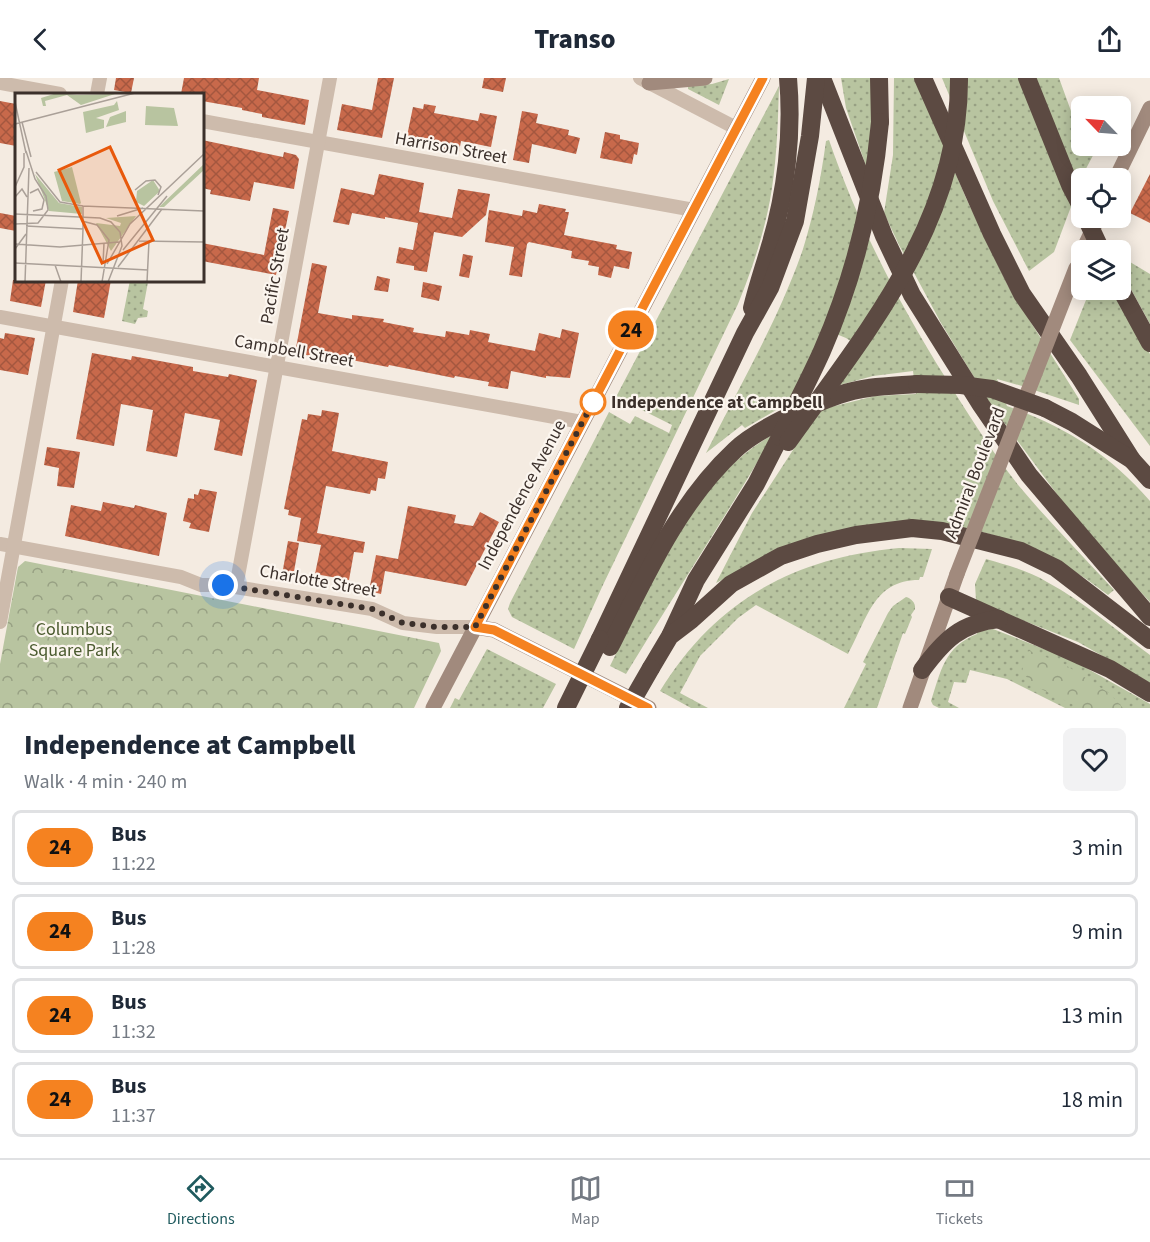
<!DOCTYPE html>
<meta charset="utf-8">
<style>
body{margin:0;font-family:"Source Sans 3",sans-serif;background:#f2f2f3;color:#1f2937;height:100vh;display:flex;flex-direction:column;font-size:22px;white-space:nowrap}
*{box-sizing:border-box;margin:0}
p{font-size:20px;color:#747a83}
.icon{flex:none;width:33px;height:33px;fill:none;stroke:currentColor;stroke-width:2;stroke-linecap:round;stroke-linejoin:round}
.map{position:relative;height:630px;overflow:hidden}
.side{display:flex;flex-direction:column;background:#fff;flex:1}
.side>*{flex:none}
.badge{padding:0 12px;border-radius:20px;font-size:21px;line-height:39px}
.needle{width:39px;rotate:295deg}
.fabs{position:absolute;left:1071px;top:18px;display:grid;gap:12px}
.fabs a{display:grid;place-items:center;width:60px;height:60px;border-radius:9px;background:#fff;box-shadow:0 3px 15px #0003;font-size:30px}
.you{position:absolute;width:30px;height:30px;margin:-15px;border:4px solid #fff;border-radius:50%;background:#1a73e8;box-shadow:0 0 0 9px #1a73e833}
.map>.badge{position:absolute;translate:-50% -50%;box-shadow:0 0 0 3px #fff}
.round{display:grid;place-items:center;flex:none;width:63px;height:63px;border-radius:9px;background:#f2f2f3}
.overview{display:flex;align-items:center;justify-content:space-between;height:102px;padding:0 24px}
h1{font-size:28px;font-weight:800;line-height:45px}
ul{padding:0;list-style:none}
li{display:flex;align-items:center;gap:18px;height:75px;margin:0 12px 9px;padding:0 12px;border:3px solid #e0e1e3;border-radius:9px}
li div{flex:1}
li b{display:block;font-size:22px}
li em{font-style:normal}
li .badge{min-width:66px;font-weight:700;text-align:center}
header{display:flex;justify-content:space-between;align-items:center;height:78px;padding:0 24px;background:#fff;font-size:27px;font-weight:800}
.dock{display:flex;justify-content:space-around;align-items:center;height:84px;border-top:2px solid #e0e1e3;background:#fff;font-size:16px;color:#747a83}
.dock a{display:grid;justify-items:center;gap:3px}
.dock .selected{color:#1f5a5e}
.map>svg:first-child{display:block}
.grass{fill:url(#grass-dots)}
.forest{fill:url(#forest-crowns)}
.building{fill:url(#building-cross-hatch)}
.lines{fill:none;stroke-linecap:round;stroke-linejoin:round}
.street{stroke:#cdbbac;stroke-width:14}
.secondary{stroke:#a18a7d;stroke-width:15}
.highway{stroke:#5c4a42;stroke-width:18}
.secondary-bridge{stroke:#a18a7d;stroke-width:15}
.highway-bridge{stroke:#5c4a42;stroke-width:18}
.line-casing{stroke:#fff;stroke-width:14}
.line{stroke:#f58220;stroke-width:9}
.walk{stroke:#3b302b;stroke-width:6;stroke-dasharray:0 10.8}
.stop-dot{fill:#fff;stroke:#f58220;stroke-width:3}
.labels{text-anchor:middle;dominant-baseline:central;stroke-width:4.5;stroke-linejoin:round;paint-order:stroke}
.street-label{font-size:18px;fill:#3b302b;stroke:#fbf5ee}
.stop-label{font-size:18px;font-weight:bold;fill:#3b302b;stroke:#fbf5ee;text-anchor:start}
.park-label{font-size:18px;fill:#4a5a2e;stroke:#fbf5ee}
.inset-road{fill:none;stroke:#aaa098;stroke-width:1.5}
.view{fill:#e8590c;fill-opacity:0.15;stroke:#e8590c;stroke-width:3}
.inset-edge{fill:none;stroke:#3b302b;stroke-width:3}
</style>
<header><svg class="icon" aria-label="back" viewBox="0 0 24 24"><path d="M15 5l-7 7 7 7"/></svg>Transo<svg class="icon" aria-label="share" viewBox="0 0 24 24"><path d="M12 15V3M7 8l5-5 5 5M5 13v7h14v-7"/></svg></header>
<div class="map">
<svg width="1150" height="630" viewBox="0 0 1150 630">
<defs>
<pattern id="grass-dots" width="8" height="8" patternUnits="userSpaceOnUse" patternTransform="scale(1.5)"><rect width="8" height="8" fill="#b8c4a0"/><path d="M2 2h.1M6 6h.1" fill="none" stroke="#97a083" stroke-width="1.8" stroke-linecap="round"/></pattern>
<pattern id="forest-crowns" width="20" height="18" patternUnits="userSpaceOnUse" patternTransform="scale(1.5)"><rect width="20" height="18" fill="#b8c4a0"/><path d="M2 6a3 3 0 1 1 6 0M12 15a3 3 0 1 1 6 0" fill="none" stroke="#97a083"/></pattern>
<pattern id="building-cross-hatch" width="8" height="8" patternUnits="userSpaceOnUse" patternTransform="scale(1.5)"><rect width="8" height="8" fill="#c8694b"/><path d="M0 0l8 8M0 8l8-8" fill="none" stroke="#a4573f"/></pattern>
</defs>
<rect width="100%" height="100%" fill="#f4ebe1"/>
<g class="grass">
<polygon points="841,0 874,0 868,94 846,30"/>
<path d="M894 0H915L966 120 1008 208 1079 321V327L1022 308 997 301 1007 328C1066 349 1109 376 1150 423V524L1124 496 1062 423 991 327 941 245 899 167 884 135 893 77Z"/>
<polygon points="942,0 1020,0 1072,126 1054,174 1029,193 993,123"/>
<polygon points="1035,0 1059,0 1071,33 1081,38 1082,68 1098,68 1080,102 1076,101"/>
<polygon points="729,1 719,27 688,11 688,8 712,6"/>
<path d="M779 8C778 43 777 77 772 110 766 150 753 189 738 226L602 509 574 571 512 539 508 531 510 525 609 334 630 346 635 338 669 355 672 347 616 319Z"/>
<path d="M829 62C858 146 898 224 945 299 968 336 992 374 1019 408 1049 444 1082 477 1114 512L1108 517C1057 477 1008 457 945 446L771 477 716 505 752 435 819 332 875 318 916 316 913 293 873 298 836 308 861 270 846 260 824 251 790 324 745 350 742 347 706 375C739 309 779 241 803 171 814 136 821 100 826 63Z"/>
<polygon points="1120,178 1150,196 1150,246 1121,193"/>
<polygon points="130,202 155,203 155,205 148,204 143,231 148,233 147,239 138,240 135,246 122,243"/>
<polygon points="1090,212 1115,212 1150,276 1150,368 1070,262"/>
<path d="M774 356C727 437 675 515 626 596L610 588C652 504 689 404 774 356Z"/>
<path d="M899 470 932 471 923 499H920L919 502C873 502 867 542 848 576L756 527 738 540 700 578 680 615 708 630H691L660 613C716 522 794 480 899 470Z"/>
<path d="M986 481C1007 487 1029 493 1047 504 1084 524 1116 552 1150 577V605L1078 564 983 527 976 522 975 506Z"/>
<path d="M906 519C911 520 916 525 915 531L911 537 912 539 905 556 903 555 877 630H844L866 586 863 584 888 535 893 528Z"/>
<path d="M993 551 1072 582 1150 626V630H1065L1007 601 970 592 966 605 954 604 948 624 959 630H939L933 627 931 623C941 593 944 569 977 556V553Z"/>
<polygon points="487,571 556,606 543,630 450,630 455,620 459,622"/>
</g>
<g class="forest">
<polygon points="25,483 439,565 441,573 414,630 0,630 0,586 18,489"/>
<polygon points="1030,573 1064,586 1109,615 1123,630 1080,630 1035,608 1022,594 1026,574"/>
</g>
<g class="building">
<polygon points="116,0 134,0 131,15 114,12"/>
<polygon points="184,0 259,0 257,12 309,22 305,47 262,39 262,36 242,32 242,30 202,23 202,16 181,16"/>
<polygon points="378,0 394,0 382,60 337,52 342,26 372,32"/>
<polygon points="484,0 506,0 503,14 482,10"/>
<polygon points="0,23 16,26 16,68 0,65"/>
<polygon points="424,26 436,28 434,35 478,43 480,35 497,38 491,69 461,63 459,74 434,69 436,63 407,58 413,29 423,31"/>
<polygon points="522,33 538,36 536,45 569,52 568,57 580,60 576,76 532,66 529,85 513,82"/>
<polygon points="605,54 620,57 620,61 639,65 637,77 634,76 632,86 600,80"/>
<polygon points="202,62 283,79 284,74 296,77 299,81 294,111 254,104 250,123 210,116 211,112 202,110"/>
<polygon points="379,96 424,105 419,134 452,140 458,111 490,116 486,137 462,159 434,154 427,194 414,192 414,188 396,185 399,169 413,172 418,145 385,139 385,141 352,135 349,147 333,144 341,110 374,117"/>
<polygon points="1150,96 1150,145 1130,135"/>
<polygon points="539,126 566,131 565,134 569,134 564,157 617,167 616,171 632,174 629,191 614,188 611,200 598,197 599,189 588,187 589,183 571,180 572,173 529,164 527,166 522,199 509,197 514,169 485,164 489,132 522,138 523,132 537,135"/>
<polygon points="273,130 289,133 276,197 202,183 202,165 264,177"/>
<polygon points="0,135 16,138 16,153 0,150"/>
<polygon points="463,176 473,178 469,200 459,198"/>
<polygon points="312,185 327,188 318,235 352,241 352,237 384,241 383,244 414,250 413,254 445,259 446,253 469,257 470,252 490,256 488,264 535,273 539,255 560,260 562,251 579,255 570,300 546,298 546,300 511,293 508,311 488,308 489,304 455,298 454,300 389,287 388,289 341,280 340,283 295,275"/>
<polygon points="377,198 390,201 388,214 374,212"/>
<polygon points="13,202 46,202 41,229 10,223"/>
<polygon points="78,202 111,202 104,240 73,234"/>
<polygon points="423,204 442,208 439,223 421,219"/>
<polygon points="5,255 35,260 28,297 0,292 0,260 4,261"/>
<polygon points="92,275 131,282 132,278 193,289 193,293 228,299 229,296 257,302 242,378 214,372 220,342 185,335 177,379 146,373 153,332 121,326 114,368 76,361"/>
<polygon points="322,332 339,335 332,373 388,384 385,401 378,400 376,413 371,412 370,416 326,408 317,455 365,464 363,475 354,474 349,502 315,496 321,467 297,463 301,440 288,437 289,432 284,431 302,341 307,342 308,336 321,338"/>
<polygon points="47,369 80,374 74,410 57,408 59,390 44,387"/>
<polygon points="200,411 217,414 209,454 189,450 191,445 183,443 188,420 194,421 194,416 198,417"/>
<polygon points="103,424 134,430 135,427 167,435 159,478 65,458 71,427 101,433"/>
<polygon points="408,428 456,437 454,445 473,448 480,434 499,444 466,508 385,493 381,516 369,513 376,477 398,481"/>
<polygon points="288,463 299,465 293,499 282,497"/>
</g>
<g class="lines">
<g class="street">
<polyline points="640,0 736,50"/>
<polyline points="0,5 60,16"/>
<polyline points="97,16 100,0"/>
<polyline points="202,43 694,132"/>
<polyline points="0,239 582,344"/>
<polyline points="0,466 181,499 201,507 223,507 372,531 403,545 437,549 475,549"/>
<polyline points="236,509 330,0"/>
<polyline points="0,544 62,202"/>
</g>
<g class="secondary">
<polyline points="649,5 705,0"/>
<polyline points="1116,100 1150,30"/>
<polyline points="1083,172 1098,140"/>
<polyline points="475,549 494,552 649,630"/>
<polyline points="433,630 763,0"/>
<polyline points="910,630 957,496"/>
</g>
<g class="highway">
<polyline points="822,0 884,158 912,217 981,327 1029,397 1150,539"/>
<polyline points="879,0 880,44"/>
<polyline points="923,0 992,156 1022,216 1079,298 1132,382"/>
<polyline points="1027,0 1070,107 1082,130"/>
<polyline points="1086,140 1101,172"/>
<polyline points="1120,210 1150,265"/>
<path d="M752 230C757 209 764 189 770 168 786 115 793 55 788 0"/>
<polyline points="1045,330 1072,344 1132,382 1150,402"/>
<polyline points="949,519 1110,591 1150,615"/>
<polyline points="671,556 696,502 756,406 780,359"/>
<polyline points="600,561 745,255 770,210 795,143 810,58 816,0"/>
<path d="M610 569C645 500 677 426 735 372 757 351 810 327 839 317 864 308 891 308 917 306"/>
<polyline points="651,590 670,558 691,542 731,506 781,478 817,466 856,457 912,450 942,453 1021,473 1056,490 1150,562"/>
<path d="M922 592C944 562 961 545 999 541"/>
</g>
<polyline class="secondary-bridge" points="957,496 1076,190"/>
<g class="highway-bridge">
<polyline points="917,306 961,307 992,311 1045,330"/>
<path d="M780 359C794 330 809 302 822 273 854 200 873 122 880 44"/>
<path d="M788 364C867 253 960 144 959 0"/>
<polyline points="566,630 600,561"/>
<polyline points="628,630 651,590"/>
</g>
</g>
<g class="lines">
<g class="line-casing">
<polyline id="line" points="648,630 494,552 475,549 763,0"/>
</g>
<use href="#line" class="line"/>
<polyline class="walk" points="223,507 372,531 403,545 437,549 475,549 593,324"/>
</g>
<circle class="stop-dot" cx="593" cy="324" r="12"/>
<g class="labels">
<g class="street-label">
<text transform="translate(451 70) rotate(10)">Harrison Street</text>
<text transform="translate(275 198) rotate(-80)">Pacific Street</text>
<text transform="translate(294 273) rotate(10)">Campbell Street</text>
<text transform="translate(975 395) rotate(-69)">Admiral Boulevard</text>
<text transform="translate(522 417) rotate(-62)">Independence Avenue</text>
<text transform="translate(318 503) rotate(10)">Charlotte Street</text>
</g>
<g class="stop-label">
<text x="611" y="324">Independence at Campbell</text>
</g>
<g class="park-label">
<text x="74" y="551">Columbus<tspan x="74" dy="21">Square Park</tspan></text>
</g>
</g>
<g transform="translate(15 15)">
<rect width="189" height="189" fill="#f4ebe1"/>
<path d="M102 8 104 17 81 25 89 27V35L71 40 68 19 99 12ZM111 18V29L91 34 95 24ZM189 71V77L149 114H144ZM20 81 44 110 67 114V121L34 118ZM138 87 145 98 129 113 121 109 122 98ZM121 123 96 158 81 130 105 133 106 130 91 125Z" fill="#b8c4a0"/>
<path d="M42 0 62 2 100 1 66 12 52 2 30 8 31 13H28L26 5ZM131 13 159 15 163 33 130 32ZM57 74 66 110 65 111 47 108 39 79Z" fill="#b8c4a0"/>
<path class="inset-road" d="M0 9 11 60M7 29 16 64M0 31 120 0M21 79 45 109 68 113M0 94 9 74V60M120 97 131 88 140 87 146 94 143 102M15 100 23 96 29 107 27 116 18 118M0 104 7 96 12 104M0 121 85 125 96 129 105 139 107 153 93 189M102 123 128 115M67 128 82 132 94 147 87 189M0 131 23 130 33 117 31 103 20 86 11 58M11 133 68 136V113L189 118M124 148 189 149M0 151 45 154 104 149M0 156 11 141M108 157 152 103M0 170 133 177M88 171 89 150M92 171 115 131 189 61M40 172 46 189M103 174 147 116M10 189 14 75M66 189 68 136M132 189 134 148"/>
<path class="view" d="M95 54 138 147 87 170 44 77Z"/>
<rect width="189" height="189" class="inset-edge"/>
</g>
</svg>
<div class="fabs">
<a><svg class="needle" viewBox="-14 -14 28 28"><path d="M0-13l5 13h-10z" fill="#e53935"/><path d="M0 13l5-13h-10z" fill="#747a83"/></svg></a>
<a><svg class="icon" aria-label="locate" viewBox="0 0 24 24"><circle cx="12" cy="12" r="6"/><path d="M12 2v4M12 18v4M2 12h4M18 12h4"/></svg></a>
<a><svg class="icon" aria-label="layers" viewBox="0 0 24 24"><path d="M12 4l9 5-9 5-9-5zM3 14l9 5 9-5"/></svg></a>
</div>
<div class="you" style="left:223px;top:507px"></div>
<b class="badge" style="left:631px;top:252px;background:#f58220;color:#111">24</b>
</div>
<section class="side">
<div class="overview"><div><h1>Independence at Campbell</h1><p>Walk · 4 min · 240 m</p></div><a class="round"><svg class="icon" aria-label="heart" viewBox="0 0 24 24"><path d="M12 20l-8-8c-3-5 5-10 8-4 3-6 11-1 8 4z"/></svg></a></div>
<ul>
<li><span class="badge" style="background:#f58220;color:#111">24</span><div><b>Bus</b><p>11:22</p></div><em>3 min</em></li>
<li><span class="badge" style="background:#f58220;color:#111">24</span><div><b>Bus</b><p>11:28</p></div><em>9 min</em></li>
<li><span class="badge" style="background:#f58220;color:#111">24</span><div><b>Bus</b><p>11:32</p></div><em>13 min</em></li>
<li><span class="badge" style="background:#f58220;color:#111">24</span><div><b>Bus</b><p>11:37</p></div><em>18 min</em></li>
</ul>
</section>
<nav class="dock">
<a class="selected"><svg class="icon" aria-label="directions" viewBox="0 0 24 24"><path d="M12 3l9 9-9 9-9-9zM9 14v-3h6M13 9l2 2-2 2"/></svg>Directions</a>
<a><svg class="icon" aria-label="map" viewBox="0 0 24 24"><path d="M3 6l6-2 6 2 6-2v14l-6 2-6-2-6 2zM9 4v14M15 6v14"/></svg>Map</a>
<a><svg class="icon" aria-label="tickets" viewBox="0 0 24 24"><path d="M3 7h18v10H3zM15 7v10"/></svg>Tickets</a>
</nav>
